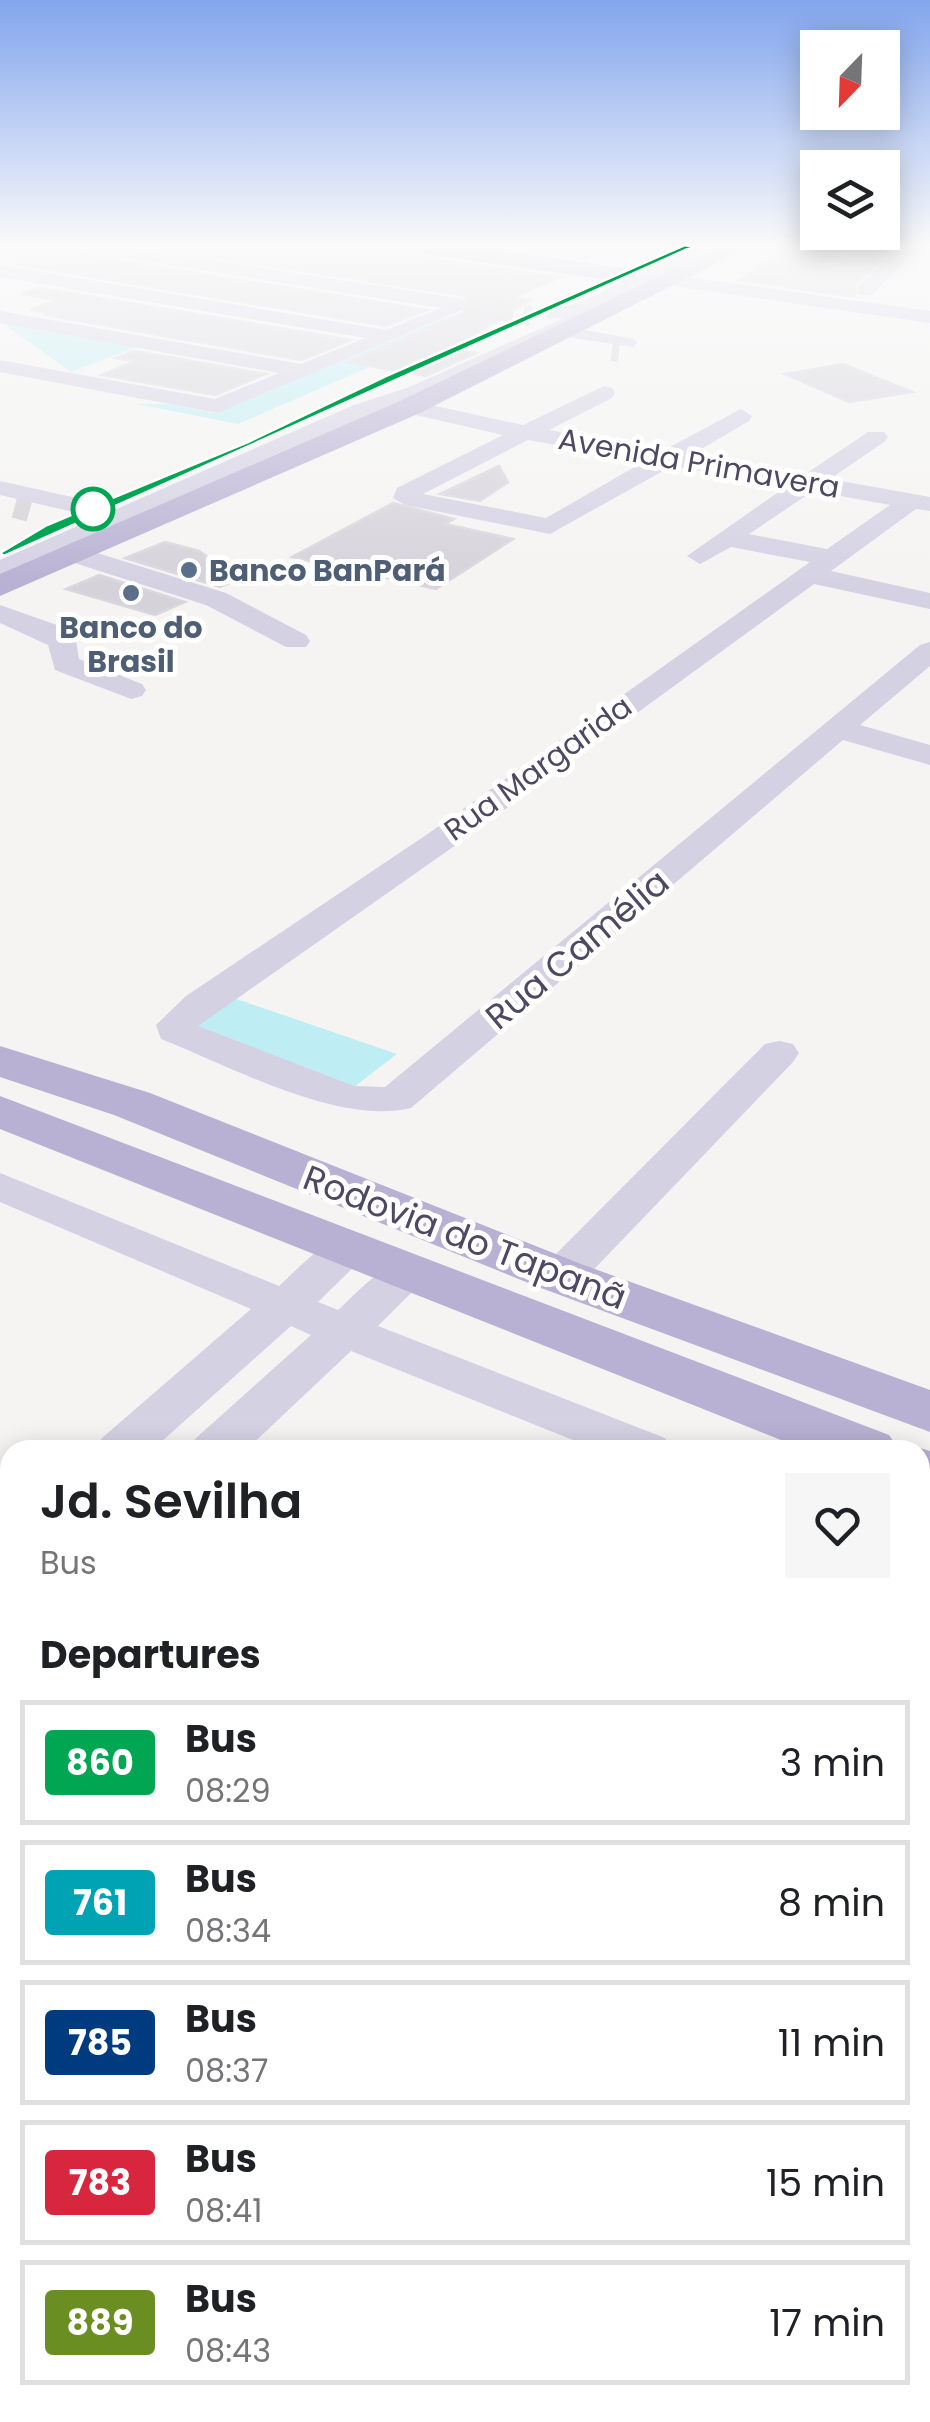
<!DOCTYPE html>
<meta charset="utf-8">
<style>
body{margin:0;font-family:Poppins,sans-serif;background:#f6f6f6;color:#202124;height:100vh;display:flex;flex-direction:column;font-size:38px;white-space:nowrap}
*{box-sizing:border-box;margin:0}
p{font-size:32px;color:#757577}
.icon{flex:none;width:55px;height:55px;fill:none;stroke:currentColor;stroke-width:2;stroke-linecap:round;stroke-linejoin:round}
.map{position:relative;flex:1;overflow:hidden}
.drawer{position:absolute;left:0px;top:1440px;width:930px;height:982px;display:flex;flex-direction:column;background:#fff;border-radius:30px 30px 0 0;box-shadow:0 5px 25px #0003}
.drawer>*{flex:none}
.badge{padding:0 20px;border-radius:8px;font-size:35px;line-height:65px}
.needle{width:65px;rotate:203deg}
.controls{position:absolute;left:800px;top:30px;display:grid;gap:20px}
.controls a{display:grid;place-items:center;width:100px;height:100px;border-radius:0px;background:#fff;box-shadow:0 5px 25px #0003;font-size:50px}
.map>.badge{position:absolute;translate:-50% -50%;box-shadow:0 0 0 5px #fff}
h2{padding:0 40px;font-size:38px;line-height:90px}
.round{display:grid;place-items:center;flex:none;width:105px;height:105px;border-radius:0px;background:#f6f6f6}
.headline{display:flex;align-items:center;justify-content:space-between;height:170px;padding:0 40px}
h1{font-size:48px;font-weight:600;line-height:75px}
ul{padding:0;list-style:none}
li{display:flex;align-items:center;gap:30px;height:125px;margin:0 20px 15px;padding:0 20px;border:5px solid #e0e0e0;border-radius:0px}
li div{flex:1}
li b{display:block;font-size:38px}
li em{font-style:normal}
li .badge{min-width:110px;font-weight:700;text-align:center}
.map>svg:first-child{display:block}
.green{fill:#bfedf4}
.building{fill:#d5d2da;stroke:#dad6de;stroke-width:2.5}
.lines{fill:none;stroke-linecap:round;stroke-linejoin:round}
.minor-tunnel-far1{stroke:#d4d2d6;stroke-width:20;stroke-dasharray:20 10;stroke-linecap:butt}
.minor-tunnel{stroke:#d4d2d6;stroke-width:26;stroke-dasharray:26 12;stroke-linecap:butt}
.minor{fill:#d4d1e3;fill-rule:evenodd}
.major{fill:#b9b1d3;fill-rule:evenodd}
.line{fill:#00a651;stroke:#fff;stroke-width:2.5}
.stop-dot{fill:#fff;stroke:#00a651;stroke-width:5}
.service-dot{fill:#5c6f8a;stroke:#fff;stroke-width:4}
.labels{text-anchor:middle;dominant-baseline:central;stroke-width:10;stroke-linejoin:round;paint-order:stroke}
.far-street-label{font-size:30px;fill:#4e4863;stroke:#fff}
.far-service-label{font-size:30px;font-weight:bold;fill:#4e5e75;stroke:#fff;text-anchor:start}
.street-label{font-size:35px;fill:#4e4863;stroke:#fff}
</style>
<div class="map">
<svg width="930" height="2422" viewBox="0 0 930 2422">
<rect width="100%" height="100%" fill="#f5f4f3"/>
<g class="green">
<polygon points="445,318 467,325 238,424 137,404 169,404 214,413"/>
<polygon points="0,321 143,345 71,372"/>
<polygon points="222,994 397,1054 354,1087 179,1024"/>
</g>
<g class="building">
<polygon points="18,247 77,247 89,256 427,310 386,326 17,264"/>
<polygon points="150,247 409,247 423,258 560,277 511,298 530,300 452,349 476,353 426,376 348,362 475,308 478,304 466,296"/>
<polygon points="500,247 614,247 614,248 587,259"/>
<polygon points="786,247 847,247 835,257 880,261 855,284 855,297 740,280"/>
<polygon points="40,288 351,340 301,360 46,315 51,313 30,310 58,300 21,294"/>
<polygon points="134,351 266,374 215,395 102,375 135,361 116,358"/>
<polygon points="843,364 912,392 849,402 785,374"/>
<polygon points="499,466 508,482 480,501 440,494"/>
<polygon points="393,503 454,519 445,524 513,539 436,589 292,557"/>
<polygon points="165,542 199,551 239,579 220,587 125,558"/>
<polygon points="99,575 185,602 155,615 66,589"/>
</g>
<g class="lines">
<g class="minor-tunnel-far1">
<polyline points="464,305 531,316"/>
<polyline points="612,351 619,352"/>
</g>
<polyline class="minor-tunnel" points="15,505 30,509"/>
<g class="minor">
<polygon points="81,247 125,247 464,299 474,305 217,413 0,372 0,360 215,399 279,373 0,323 0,311 301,364 365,338 0,277 0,265 386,330 441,308 90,252"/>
<path d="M694 247H717L592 311 574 328 634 339 637 343 634 347 558 336 413 401 523 425 604 386 612 388 615 393 612 398 549 430 664 450 741 409 752 416 749 421 691 455 804 475 868 432H884L888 437 884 442 830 479 930 497V511L916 509 831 571 930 593V609L814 584 453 847 198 1026 354 1086 385 1087 920 645 930 642V666L860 725 930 745V765L843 740 411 1108C338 1126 230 1066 161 1039L156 1025 186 996 429 833 810 562 731 547 700 564 687 556 787 486 672 466 550 534 405 505 393 498 397 488 503 435 402 412 400 405 370 415 75 546 226 593 306 635 310 641 306 647H286L206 605 65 560 62 552 0 578V560L354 405 407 388 564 318H547V310L579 303ZM528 440 645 461 546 518 423 494ZM813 491 890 505 827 549 749 534Z"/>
<polygon points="900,247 919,247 872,295 858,295 858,287"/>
<polygon points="674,275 930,311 930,323 667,285 667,277"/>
<polygon points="0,481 104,504 108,509 95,517 0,495"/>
<polygon points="0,605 57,625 76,641 79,659 142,684 146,690 142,696 131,699 55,670 48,645 0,623"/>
<polygon points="779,1041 793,1044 799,1053 793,1062 578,1286 561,1290 544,1286 538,1276 544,1266 765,1044"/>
<path d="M0 1173 279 1286C305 1263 328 1231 364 1240L371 1250 318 1302 338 1310C364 1287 387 1255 424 1264L430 1274 378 1326 665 1438 673 1450H598L351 1351 246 1450H188L196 1438 311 1335 291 1326 152 1450H94L102 1438 251 1309 0 1202Z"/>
<polygon points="10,1527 10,1572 0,1575 0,1530"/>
<polygon points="920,1537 930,1540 930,1581 920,1578"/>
<polygon points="10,1622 10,1671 0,1675 0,1625"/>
<polygon points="0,1833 10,1836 10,1890 0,1887"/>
<polygon points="920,1877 930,1880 930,1936 920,1933"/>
<polygon points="817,2412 896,2412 894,2422 814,2422"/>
</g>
<g class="major">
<polygon points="413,247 472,247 625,268 636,275 625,282 424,254"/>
<polygon points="720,247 748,247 420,413 0,596 0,574 400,401"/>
<polygon points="0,1046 150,1093 581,1264 930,1390 930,1432 541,1288 114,1115 0,1077"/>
<polygon points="0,1096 889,1435 899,1450 806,1450 0,1129"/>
<polygon points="920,1448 930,1451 930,1496 920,1493 920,1450 914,1450"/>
</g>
</g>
<linearGradient id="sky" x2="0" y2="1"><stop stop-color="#82a5ed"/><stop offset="0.42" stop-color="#fafafa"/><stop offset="1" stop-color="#fafafa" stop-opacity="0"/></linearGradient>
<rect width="930" height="586" fill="url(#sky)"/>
<polygon class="line" points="685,245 692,247 4,556 0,553 47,525 248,442 386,376"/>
<circle class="stop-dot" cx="93" cy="509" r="20"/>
<g class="service-dot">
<circle cx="189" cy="570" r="10"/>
<circle cx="131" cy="593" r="10"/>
</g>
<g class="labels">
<g class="far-street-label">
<text transform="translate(699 463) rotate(10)">Avenida Primavera</text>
<text transform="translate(538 768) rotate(-36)">Rua Margarida</text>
</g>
<g class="far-service-label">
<text x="209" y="570">Banco BanPará</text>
<text x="131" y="627" text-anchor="middle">Banco do<tspan x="131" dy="34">Brasil</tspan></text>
</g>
<g class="street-label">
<text transform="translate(577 949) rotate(-40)">Rua Camélia</text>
<text transform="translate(465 1237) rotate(21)">Rodovia do Tapanã</text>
</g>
</g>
</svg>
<div class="controls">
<a><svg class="needle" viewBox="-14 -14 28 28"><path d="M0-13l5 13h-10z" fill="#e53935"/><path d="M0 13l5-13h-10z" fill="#757577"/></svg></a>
<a><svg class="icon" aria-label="layers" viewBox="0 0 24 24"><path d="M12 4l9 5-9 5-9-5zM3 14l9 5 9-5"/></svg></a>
</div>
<section class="drawer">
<div class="headline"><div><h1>Jd. Sevilha</h1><p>Bus</p></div><a class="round"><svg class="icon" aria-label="heart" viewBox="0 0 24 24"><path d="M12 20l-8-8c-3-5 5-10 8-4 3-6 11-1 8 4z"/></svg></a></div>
<h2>Departures</h2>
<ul>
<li><span class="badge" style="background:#00a651;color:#fff">860</span><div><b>Bus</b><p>08:29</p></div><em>3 min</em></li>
<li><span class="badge" style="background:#00a3b4;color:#fff">761</span><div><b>Bus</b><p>08:34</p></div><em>8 min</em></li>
<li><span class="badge" style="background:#003b80;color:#fff">785</span><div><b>Bus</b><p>08:37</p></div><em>11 min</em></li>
<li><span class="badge" style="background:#d7263d;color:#fff">783</span><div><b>Bus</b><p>08:41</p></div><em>15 min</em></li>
<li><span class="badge" style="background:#6b8e23;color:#fff">889</span><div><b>Bus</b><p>08:43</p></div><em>17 min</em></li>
</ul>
</section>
</div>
